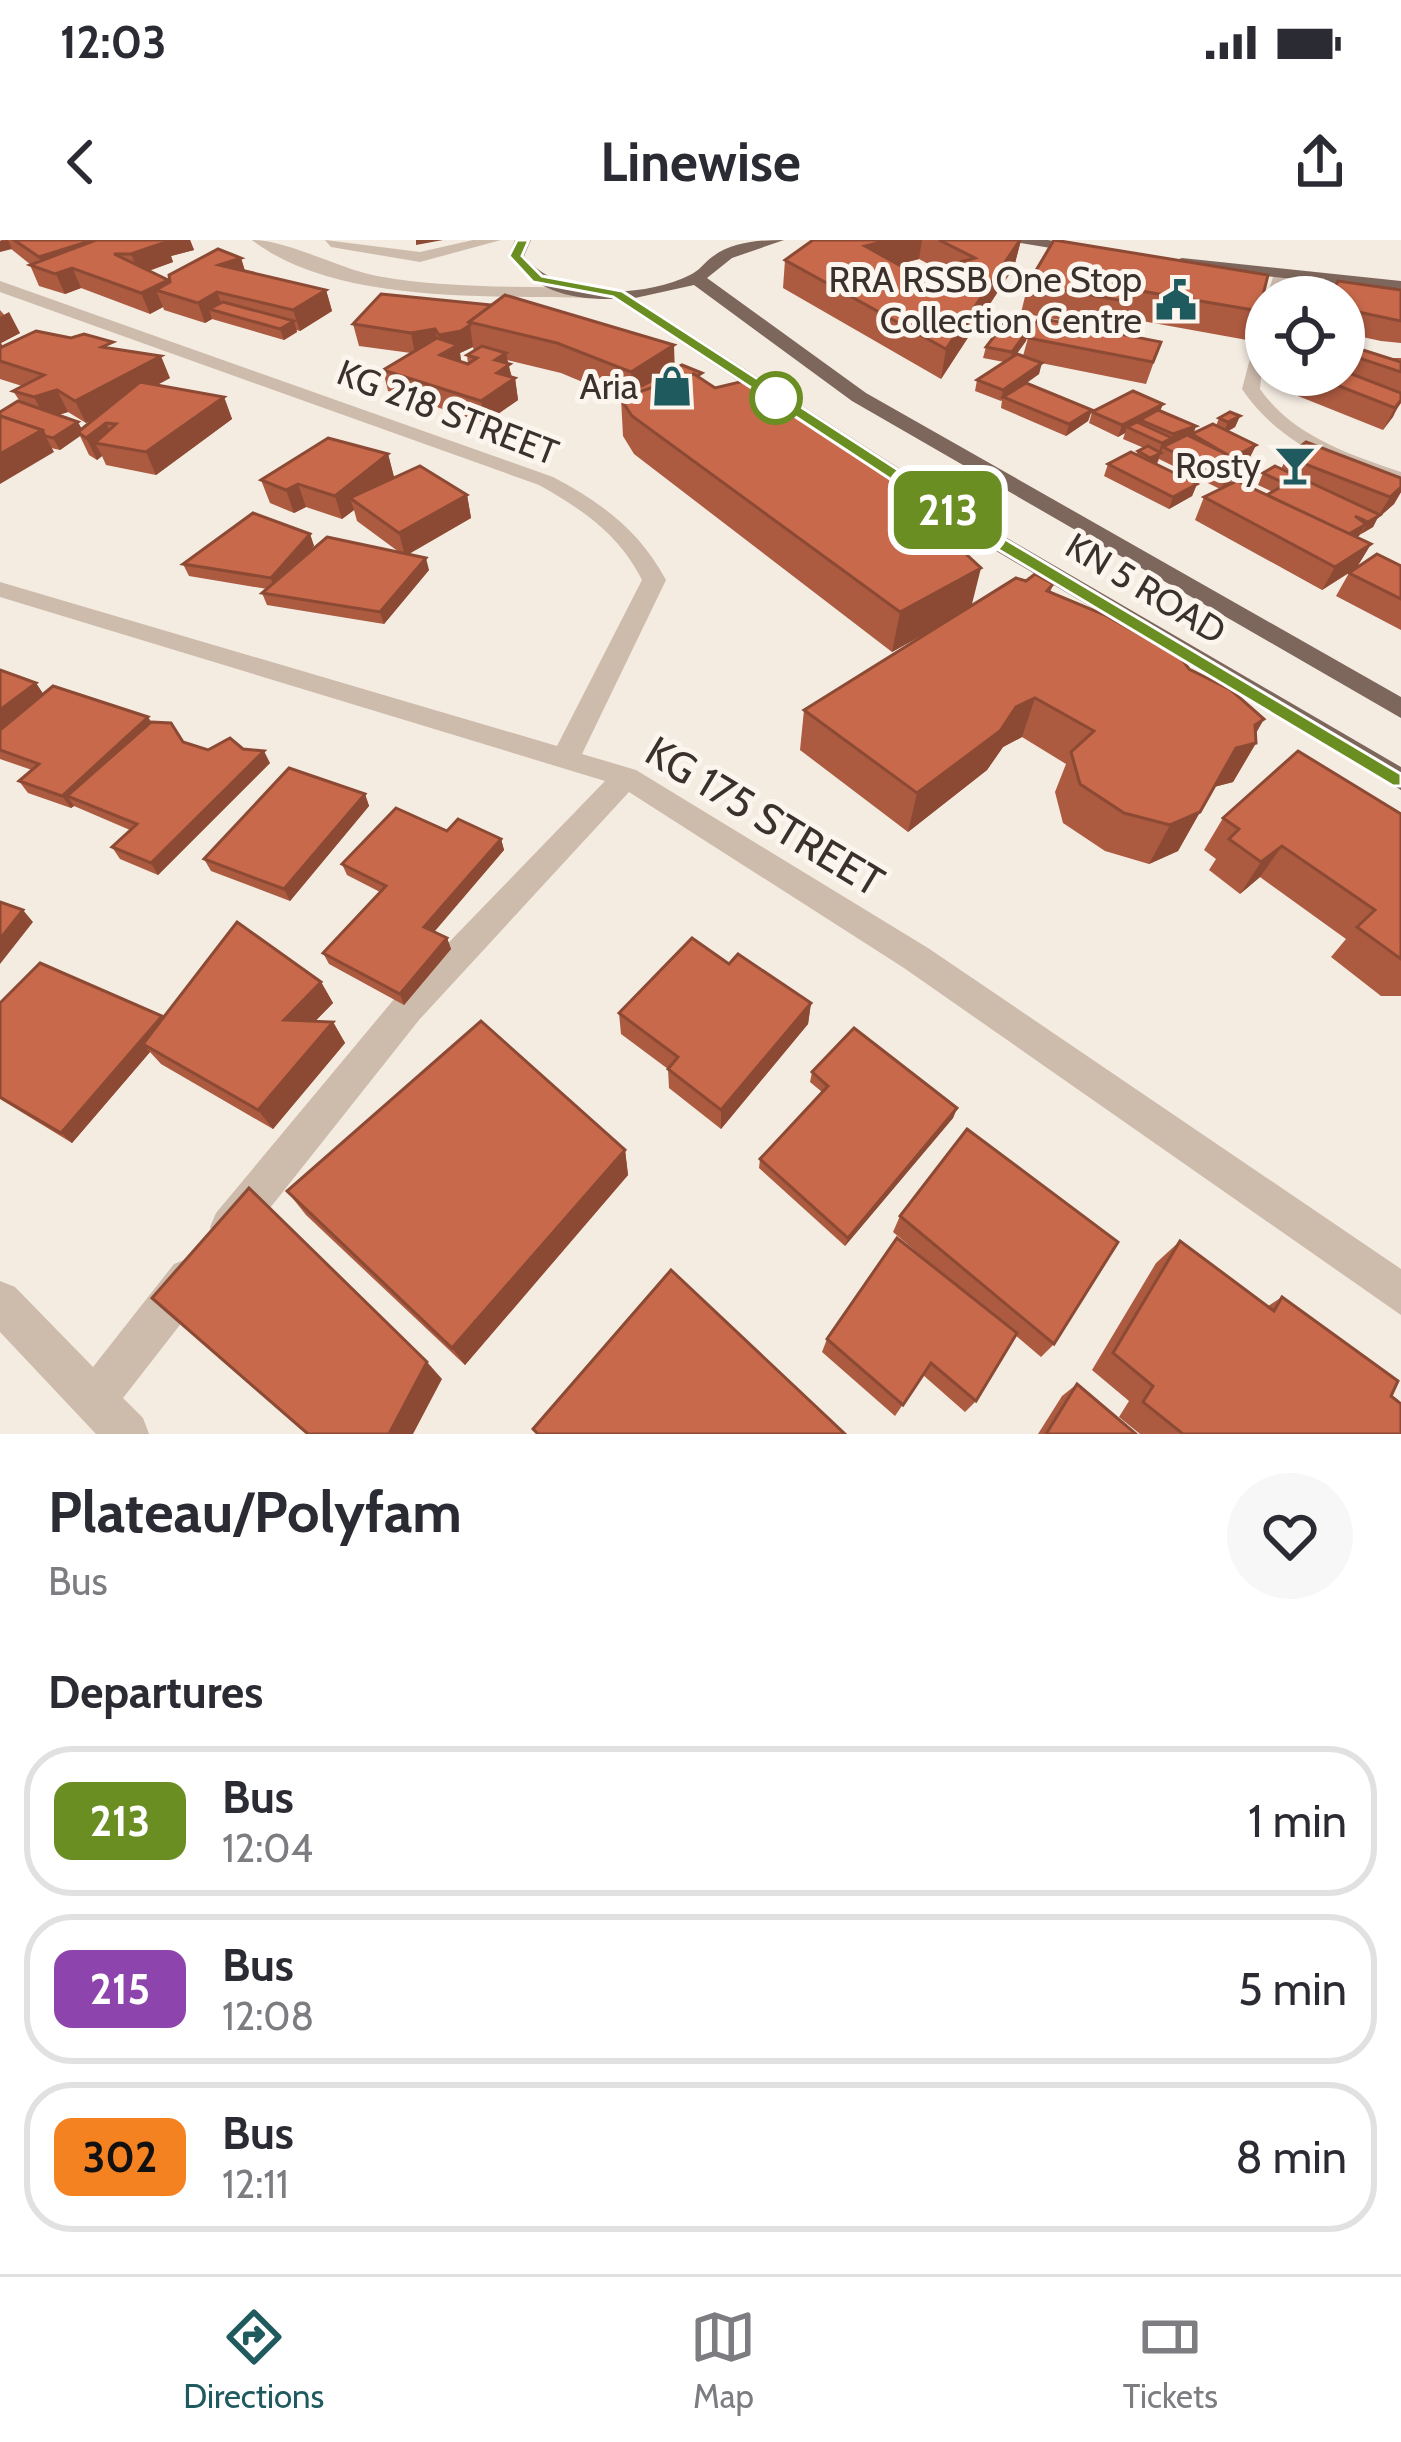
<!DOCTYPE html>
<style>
body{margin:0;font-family:Cabin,sans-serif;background:#f7f7f7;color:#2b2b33;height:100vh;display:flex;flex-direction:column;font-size:45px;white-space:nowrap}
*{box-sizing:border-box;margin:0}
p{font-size:39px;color:#7c7c81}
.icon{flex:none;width:66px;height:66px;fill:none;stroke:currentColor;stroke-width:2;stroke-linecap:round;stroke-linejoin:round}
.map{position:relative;height:1194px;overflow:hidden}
.panel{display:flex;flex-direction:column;background:#fff;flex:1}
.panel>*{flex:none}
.badge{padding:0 24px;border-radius:18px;font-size:42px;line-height:78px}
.tools{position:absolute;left:1245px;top:36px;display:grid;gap:24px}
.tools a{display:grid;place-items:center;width:120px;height:120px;border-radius:50%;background:#fff;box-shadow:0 3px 9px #0004;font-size:60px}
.map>.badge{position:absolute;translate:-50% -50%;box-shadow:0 0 0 6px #fff}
h2{padding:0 48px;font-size:45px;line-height:108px}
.round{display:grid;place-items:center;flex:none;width:126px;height:126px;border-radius:63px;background:#f7f7f7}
.summary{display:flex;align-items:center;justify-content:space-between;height:204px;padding:0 48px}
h1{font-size:57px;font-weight:800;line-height:90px}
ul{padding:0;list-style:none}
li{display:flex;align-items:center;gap:36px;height:150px;margin:0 24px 18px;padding:0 24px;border:6px solid #e1e1e2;border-radius:48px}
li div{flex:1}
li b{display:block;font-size:45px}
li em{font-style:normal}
li .badge{min-width:132px;font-weight:700;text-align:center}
.status{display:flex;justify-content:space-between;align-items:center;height:84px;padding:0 60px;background:#fff;direction:ltr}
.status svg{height:33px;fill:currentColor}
header{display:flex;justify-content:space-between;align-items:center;height:156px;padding:0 48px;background:#fff;font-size:54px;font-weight:800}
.tabs{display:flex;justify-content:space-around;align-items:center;height:168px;border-top:3px solid #e1e1e2;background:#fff;font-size:33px;color:#7c7c81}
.tabs a{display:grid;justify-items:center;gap:6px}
.tabs .selected{color:#1f5a5e}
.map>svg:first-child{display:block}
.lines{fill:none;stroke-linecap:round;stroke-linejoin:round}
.minor{fill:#cdbbac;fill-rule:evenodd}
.major{fill:#7d675c;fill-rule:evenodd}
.wall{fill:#ac5a40;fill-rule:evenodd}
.shaded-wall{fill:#8c4a34}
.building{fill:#c8694b;stroke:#8c4a34;stroke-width:3}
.line{fill:#6b8e23;stroke:#fff;stroke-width:3}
.stop-dot{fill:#fff;stroke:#6b8e23;stroke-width:6}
.labels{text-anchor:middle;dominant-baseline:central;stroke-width:10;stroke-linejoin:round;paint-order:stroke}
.far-poi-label{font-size:36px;fill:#3b302b;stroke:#fbf5ee;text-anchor:end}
.far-street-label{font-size:36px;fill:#3b302b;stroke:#fbf5ee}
.street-label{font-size:42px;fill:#3b302b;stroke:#fbf5ee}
</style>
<div class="status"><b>12:03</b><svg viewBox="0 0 49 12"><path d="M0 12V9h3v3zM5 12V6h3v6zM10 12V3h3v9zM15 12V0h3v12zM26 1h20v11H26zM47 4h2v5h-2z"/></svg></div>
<header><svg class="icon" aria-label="back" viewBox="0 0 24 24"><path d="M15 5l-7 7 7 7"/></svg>Linewise<svg class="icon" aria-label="share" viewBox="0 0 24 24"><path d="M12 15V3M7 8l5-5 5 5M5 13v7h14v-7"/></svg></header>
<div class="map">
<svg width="1401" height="1194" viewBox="0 0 1401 1194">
<rect width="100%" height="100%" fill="#f4ebe1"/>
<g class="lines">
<g class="minor">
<path d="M252 0C288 0 337 28 377 36 447 49 521 46 592 48L600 53 592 58C491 55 336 65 252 0Z"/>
<polygon points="325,0 420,12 473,0 501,0 420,22 331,7"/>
<polygon points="1275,30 1289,33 1283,57 1267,57"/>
<path d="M0 41 553 237C602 263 639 290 666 340L582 514 636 530 928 708 1401 1029V1075L904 728 629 552 419 780 244 1001 230 1007 216 1001 210 987 216 973 395 758 605 541 0 357V342L557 506 642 340C619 294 583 270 539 245L0 52Z"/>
<path d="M1266 87 1260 149C1293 196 1349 214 1401 232V245C1339 229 1278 203 1242 149L1257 92Z"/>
<polygon points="189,1018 204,1024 210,1039 204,1054 123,1158 143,1178 149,1194 96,1194 0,1092 0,1041 15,1047 93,1127 174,1024"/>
</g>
<g class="major">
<path d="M515 0H531L524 16C560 60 641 59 690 35 699 31 704 23 712 17 732 2 759 0 784 0L732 18 707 38 866 153 1401 457V478L852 161 694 45 635 58 1007 298 1401 527V550L991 308 614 59C571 60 535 51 508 16Z"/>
<polygon points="1002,0 1048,0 1101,10 1093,15"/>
<polygon points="1182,18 1401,41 1401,51 1176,26 1176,20"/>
</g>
</g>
<g class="wall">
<polygon points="0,0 190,0 194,10 171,16 173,22 149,31 169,43 241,18 245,31 326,50 332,71 300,91 296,90 297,92 284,100 212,79 205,83 164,70 163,67 150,74 81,48 65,54 39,46 30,25 31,25"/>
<path d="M813 0H1021L1014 27 941 139 783 48 785 20ZM919 19 936 28 915 34 898 24Z"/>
<polygon points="1054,0 1259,71 1247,100 1120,77 1115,90 1021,73 1028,44"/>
<polygon points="1401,50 1401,103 1381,101 1344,93 1344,57"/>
<path d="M381 54 674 129 702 139 955 281 953 288 963 311 972 365 1026 341 1053 344 1050 353 1189 429 1264 479 1256 493V503L1233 542 1214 547 1178 611 1149 624 1105 611 1063 583 1055 552 1066 524 1022 497 1003 507 987 530 908 592 800 510 804 470 940 385 892 412 634 214 623 196 621 158 561 133 507 120 512 137 515 138 518 160 485 183 388 151 383 130 411 113 359 106 353 84ZM473 107 474 111 467 115 468 124 461 122 460 113Z"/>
<path d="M0 70 20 93 1 103 2 107 116 110 170 138 157 145 224 157 232 179 156 235 106 225 102 216 97 220 89 215 80 196 60 210 51 208 54 212 13 151 22 146 0 139ZM68 172 86 183 96 178 82 189 58 175Z"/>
<polygon points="1028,90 1026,101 1016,115 1023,116 1028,98 1161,102 1146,144 1041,123 1039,134 1026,143 1092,170 1088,181 1066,196 1001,168 1002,160 1001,161 975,151 977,140 1004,122 983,118 986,107"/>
<polygon points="1344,104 1387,118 1401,118 1401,163 1383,190 1298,156 1294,139 1296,135 1344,135"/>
<polygon points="1163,164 1160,171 1196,186 1194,193 1216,186 1219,178 1240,176 1235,187 1228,191 1256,205 1250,217 1228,229 1235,233 1230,244 1267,255 1273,252 1258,245 1263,233 1281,229 1287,217 1401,238 1401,252 1394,264 1377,279 1373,287 1356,297 1371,304 1357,327 1401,326 1401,390 1336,356 1349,333 1357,328 1322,350 1195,280 1204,257 1220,249 1159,219 1157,224 1197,244 1192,256 1169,269 1104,236 1108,224 1136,214 1138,211 1144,208 1123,199 1125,193 1118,197 1089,183 1092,172"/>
<polygon points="388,214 394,237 390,240 467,255 471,278 409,314 429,330 384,384 267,365 262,353 267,349 189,336 183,324 310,294 314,306 306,314 399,312 357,281 354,270 342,279 306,267 294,273 270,263 261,240"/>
<polygon points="36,443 43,454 148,477 151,482 183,502 208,510 243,509 270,523 158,635 120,619 112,607 130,590 74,566 71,568 28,553 19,541 32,530 0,519 0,490 23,471"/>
<polygon points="365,554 369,566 290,661 211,631 204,619"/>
<polygon points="1401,574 1401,756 1381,756 1331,717 1346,699 1260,637 1240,654 1209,630 1216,619 1204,610 1223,578"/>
<polygon points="447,591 501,599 504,610 434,692 447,698 451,709 404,765 329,724 323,713 380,652 347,635 342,624"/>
<polygon points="729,724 811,763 808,784 721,889 669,848 668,829 621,794 619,773"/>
<polygon points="321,742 333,763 315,781 333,782 345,803 273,889 161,824 150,812 72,903 0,859 0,763 164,778"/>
<polygon points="812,832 957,868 953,878 845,1006 759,928 760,919 822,852 810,842"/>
<polygon points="625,910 628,935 465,1125 306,975 287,951"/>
<polygon points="900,976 1054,1104 1041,1117 1015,1095 976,1161 965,1172 923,1135 895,1176 822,1112 827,1099 945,1036 893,992"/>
<polygon points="1180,1001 1268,1066 1282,1057 1391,1156 1401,1194 1140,1194 1119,1177 1129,1161 1092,1130 1156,1023"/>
<polygon points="1077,1144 1136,1194 1038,1194 1062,1156"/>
</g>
<g class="shaded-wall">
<polygon points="8,0 12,9 0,12 0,1"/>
<polygon points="93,0 73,29 81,48 65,54 56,34 46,31 39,17"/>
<polygon points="161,0 190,0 194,10 171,16 173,22 139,34 131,14"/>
<polygon points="416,0 443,0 416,5"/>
<polygon points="890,0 922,0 919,19 862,34 865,6"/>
<polygon points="1021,0 1014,27 941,139 946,109"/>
<polygon points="241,18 247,38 219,25"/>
<polygon points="168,40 174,55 156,50 163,67 150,74 141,53"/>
<polygon points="326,50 332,71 300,91 293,70"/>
<polygon points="217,52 225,72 209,69 212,79 205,83 198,63"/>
<polygon points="9,72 20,93 1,103 4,110 0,112 0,77"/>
<polygon points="294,81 297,92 284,100 280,89"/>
<polygon points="470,85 473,107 460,113 462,126 440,115 443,114 439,95"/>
<polygon points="435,89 439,111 415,114 411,93"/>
<polygon points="1028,90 1026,101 1009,124 1012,112"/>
<polygon points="674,105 675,135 632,151 631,132"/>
<polygon points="506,113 512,140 515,138 518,160 485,183 481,161 495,120"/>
<polygon points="161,116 170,138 86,183 75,161"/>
<polygon points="1042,123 1039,134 1006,158 1003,157 1001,161 1003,150"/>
<polygon points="57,150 68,172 46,179 34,157"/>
<polygon points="224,157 232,179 156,235 146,212"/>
<polygon points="1401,160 1393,177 1383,190 1395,168"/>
<polygon points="1163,164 1158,175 1140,180 1138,186 1127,187 1125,193 1118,197 1122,185"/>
<polygon points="1092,170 1088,181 1066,196 1069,184"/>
<polygon points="1240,176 1235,187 1223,194 1228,182"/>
<polygon points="78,182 84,193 78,192 80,196 60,210 53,198"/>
<polygon points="106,183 117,205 95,203 102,216 97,220 86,198"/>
<polygon points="1196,186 1190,199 1163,207 1156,225 1146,230 1150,218 1158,214 1162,203 1172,198 1173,194"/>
<polygon points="42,190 54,212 0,244 0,214"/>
<polygon points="1256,205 1250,217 1218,234 1219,225"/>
<polygon points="388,214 394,237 360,265 350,258 354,270 342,279 335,256"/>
<polygon points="1235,233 1230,245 1221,250 1226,238"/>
<polygon points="298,244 306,267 294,273 286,250"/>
<polygon points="1197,244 1192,256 1169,269 1173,257"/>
<polygon points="1401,247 1401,252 1394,264 1377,279 1373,287 1361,294 1368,282 1379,275 1390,257"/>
<polygon points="467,255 471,278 405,316 399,293"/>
<polygon points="1366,284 1359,296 1333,312 1340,300"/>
<polygon points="310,294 314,306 275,350 271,338"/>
<polygon points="967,294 957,334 953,302"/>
<polygon points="1371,304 1357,327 1322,350 1335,327"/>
<polygon points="426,318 429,330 384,384 380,372"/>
<polygon points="981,328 971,368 892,412 900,372"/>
<polygon points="36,443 44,455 0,489 0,470"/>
<polygon points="1035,458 1022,497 1003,507 987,530 908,592 917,553 1016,467"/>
<polygon points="148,477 155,489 67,556 74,566 71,568 62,556"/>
<polygon points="1264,479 1249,505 1256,503 1233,542 1214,547 1236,508 1255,485"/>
<polygon points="264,511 270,523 158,635 151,623"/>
<polygon points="365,554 369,566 290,661 284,649"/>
<polygon points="1200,572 1178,611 1149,624 1170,585"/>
<polygon points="501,599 504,610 428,699 424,687"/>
<polygon points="1282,606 1260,637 1240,654 1261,622"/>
<polygon points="23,670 33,682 0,724 0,699"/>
<polygon points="447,698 451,709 404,765 400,754"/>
<polygon points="321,742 333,763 297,800 284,780"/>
<polygon points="811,763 808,784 721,889 721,870"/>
<polygon points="162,776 152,809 143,804 150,812 72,903 61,893"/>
<polygon points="333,782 345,803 273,889 258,870"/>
<polygon points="957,868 953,878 845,1006 848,998"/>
<polygon points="625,910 628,935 465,1125 452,1108"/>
<polygon points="427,1122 442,1139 413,1194 389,1194"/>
</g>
<g class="building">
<polygon points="14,0 93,0 39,17"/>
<polygon points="96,0 163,0 166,2 131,14 114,14 168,40 141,53 72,28 55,34 30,25"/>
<polygon points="813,0 890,0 865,6 915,34 975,18 939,0 1020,0 946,109 785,20"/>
<polygon points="1054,0 1268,35 1259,71 1129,49 1124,61 1028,44"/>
<polygon points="218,9 241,18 219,25 326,50 293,70 217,52 198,63 156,50 170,42 169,35"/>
<polygon points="1338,41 1401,50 1401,81 1344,69 1344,57 1330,57"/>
<polygon points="381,54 492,65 469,82 470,85 461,91 439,95 435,89 411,93 353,84"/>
<polygon points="505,55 674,105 631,132 557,103 469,82"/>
<polygon points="223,62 294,81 280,89 209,69"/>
<polygon points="1039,78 1161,102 1153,122 1028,98"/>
<polygon points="1003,85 1028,90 1012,112 986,107"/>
<polygon points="36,91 71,98 84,94 113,102 102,107 161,116 75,161 57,150 34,157 13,151 44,135 0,121 0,108"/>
<polygon points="437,98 458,105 440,115 468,124 477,118 467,115 482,106 506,113 495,120 510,124 497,133 515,138 481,161 383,130"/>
<polygon points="1344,104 1401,122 1401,132 1344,113"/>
<polygon points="1017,114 1042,123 1003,150 977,140"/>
<polygon points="682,125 702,133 697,136 694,134 637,153 632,151"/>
<polygon points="1344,131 1401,153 1401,160 1395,168 1311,135 1344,135"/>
<polygon points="694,134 715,148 748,140 955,281 950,286 967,294 953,302 981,328 900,372 632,176 620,158"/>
<polygon points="140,142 224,157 146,212 95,203 116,184 106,183 86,198 78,192"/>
<polygon points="1026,143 1092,170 1069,184 1003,157"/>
<polygon points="1133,151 1163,164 1122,185 1092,172"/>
<polygon points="18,161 78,182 53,198 45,196 42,190 0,176 0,172"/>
<polygon points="1158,170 1196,186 1173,194 1140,180"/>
<polygon points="1230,172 1240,176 1228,182 1219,178"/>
<polygon points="0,176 42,190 0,214"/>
<polygon points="1137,182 1172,198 1162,203 1127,187"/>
<polygon points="1213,184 1256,205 1219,225 1235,233 1226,238 1163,207 1187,195 1228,215 1192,194"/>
<polygon points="328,198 388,214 335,256 298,244 286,250 261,240"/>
<polygon points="1306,202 1401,238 1401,247 1390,257 1287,217"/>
<polygon points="1148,206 1161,213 1150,218 1138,211"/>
<polygon points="1131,212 1197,244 1173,257 1108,224"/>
<polygon points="420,226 467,255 399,293 350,258"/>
<polygon points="1275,226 1380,275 1368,282 1355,276 1366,284 1349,294 1276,260 1267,255 1286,244 1263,233"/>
<polygon points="1237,241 1371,304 1335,327 1204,257"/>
<polygon points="253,273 310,294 271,338 183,324"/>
<polygon points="327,297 426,318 380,372 262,353"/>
<polygon points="1377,314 1401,326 1401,359 1349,333"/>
<polygon points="1035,334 1053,344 1047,351 1105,375 1181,418 1189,429 1231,450 1264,479 1255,485 1256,503 1236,508 1200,572 1170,585 1124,573 1080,544 1071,512 1094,491 1035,458 1016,467 1000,491 917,553 804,470 1016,338 1026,341"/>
<polygon points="0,430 36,443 0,470"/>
<polygon points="53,446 148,477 62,556 19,541 39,524 0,510 0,490"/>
<polygon points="151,482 171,483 183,502 208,510 230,498 243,509 264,511 151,623 112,607 137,584 67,556"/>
<polygon points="1298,511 1401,574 1401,719 1357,687 1375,670 1282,606 1261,622 1229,599 1239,589 1223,578"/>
<polygon points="289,528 365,554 284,649 204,619"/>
<polygon points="396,568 447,591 458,579 501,599 424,687 447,698 400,754 323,713 386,646 342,624"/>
<polygon points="0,662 23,670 0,699"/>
<polygon points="237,682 321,742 284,780 333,782 258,870 143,804"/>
<polygon points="692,698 729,724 738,714 811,763 721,870 668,829 678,817 619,773"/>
<polygon points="40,723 162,776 61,893 0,857 0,763"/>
<polygon points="481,781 625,910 452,1108 287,951"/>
<polygon points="854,788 957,868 848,998 760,919 828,846 812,832"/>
<polygon points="967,889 1118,1002 1054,1104 900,976"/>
<polygon points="249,948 427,1122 389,1194 308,1194 152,1058"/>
<polygon points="897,998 1017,1093 976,1161 931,1123 903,1165 827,1099"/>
<polygon points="1180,1001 1274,1071 1282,1057 1398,1141 1391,1156 1401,1164 1401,1194 1183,1194 1143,1162 1153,1146 1113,1113"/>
<polygon points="671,1030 845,1194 538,1194 533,1189"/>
<polygon points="1077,1144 1136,1194 1046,1194"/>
</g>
<polygon class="line" points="517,0 529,0 522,16 542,36 622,51 1005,299 1401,534 1401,546 1393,546 992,306 613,57 533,42 509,16"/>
<defs>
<g id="civic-bare" transform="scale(3.24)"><path d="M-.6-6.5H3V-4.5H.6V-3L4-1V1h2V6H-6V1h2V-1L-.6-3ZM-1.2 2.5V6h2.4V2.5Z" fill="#1f5a5e" stroke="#fbf5ee" stroke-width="2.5" paint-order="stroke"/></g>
<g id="shop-bare" transform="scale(3.24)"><path d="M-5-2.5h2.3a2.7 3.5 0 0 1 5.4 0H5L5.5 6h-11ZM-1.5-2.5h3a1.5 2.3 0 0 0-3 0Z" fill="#1f5a5e" stroke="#fbf5ee" stroke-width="2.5" paint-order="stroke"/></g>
<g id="bar-bare" transform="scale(3.24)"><path d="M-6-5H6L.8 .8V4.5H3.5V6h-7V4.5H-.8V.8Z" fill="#1f5a5e" stroke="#fbf5ee" stroke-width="2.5" paint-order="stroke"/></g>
</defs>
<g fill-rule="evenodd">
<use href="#civic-bare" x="1176" y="60"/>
<use href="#shop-bare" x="672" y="146"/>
<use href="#bar-bare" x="1295" y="225"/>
</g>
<circle class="stop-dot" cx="776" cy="158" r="24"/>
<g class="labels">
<g class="far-poi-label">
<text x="1142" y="39">RRA RSSB One Stop<tspan x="1142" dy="41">Collection Centre</tspan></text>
<text x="638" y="146">Aria</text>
<text x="1261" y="225">Rosty</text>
</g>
<g class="far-street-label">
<text transform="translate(448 172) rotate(21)">KG 218 STREET</text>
<text transform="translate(1146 348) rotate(31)">KN 5 ROAD</text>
</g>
<g class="street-label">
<text transform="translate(765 576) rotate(31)">KG 175 STREET</text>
</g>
</g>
</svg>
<div class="tools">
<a><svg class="icon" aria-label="locate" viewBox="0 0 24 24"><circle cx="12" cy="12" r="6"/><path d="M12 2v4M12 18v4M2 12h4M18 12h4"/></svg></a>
</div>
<b class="badge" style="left:948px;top:270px;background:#6b8e23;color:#fff">213</b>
</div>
<section class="panel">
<div class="summary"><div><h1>Plateau/Polyfam</h1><p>Bus</p></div><a class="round"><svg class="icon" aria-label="heart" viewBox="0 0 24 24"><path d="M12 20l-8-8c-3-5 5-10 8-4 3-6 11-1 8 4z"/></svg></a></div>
<h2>Departures</h2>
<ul>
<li><span class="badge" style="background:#6b8e23;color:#fff">213</span><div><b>Bus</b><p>12:04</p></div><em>1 min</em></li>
<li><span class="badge" style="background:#8e44ad;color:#fff">215</span><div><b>Bus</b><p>12:08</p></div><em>5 min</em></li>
<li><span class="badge" style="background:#f58220;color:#111">302</span><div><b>Bus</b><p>12:11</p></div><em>8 min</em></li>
</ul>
</section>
<nav class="tabs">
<a class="selected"><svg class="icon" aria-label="directions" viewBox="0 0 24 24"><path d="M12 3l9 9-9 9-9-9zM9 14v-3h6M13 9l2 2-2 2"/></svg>Directions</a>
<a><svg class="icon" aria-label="map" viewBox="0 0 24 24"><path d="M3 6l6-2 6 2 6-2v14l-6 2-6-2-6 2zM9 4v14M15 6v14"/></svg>Map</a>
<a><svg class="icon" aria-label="tickets" viewBox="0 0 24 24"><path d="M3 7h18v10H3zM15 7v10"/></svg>Tickets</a>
</nav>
